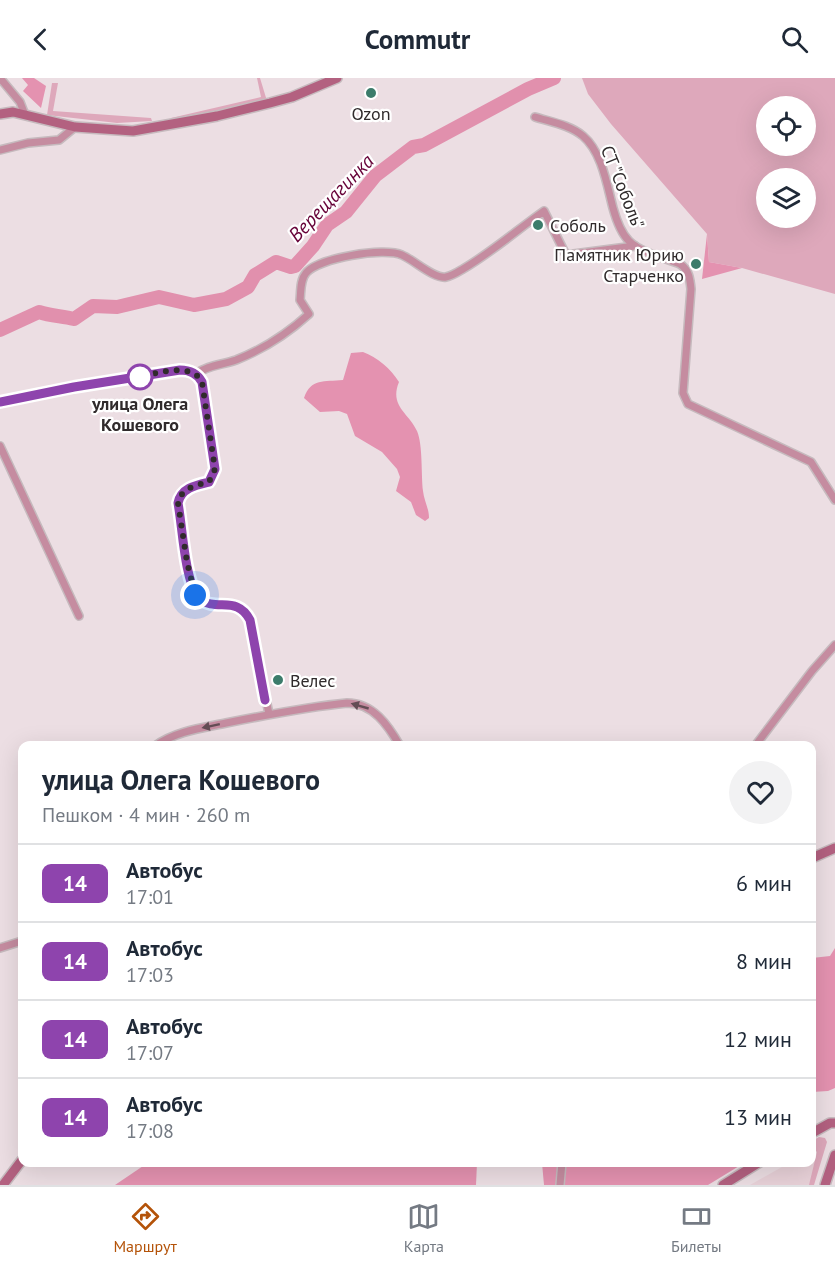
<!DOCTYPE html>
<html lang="ru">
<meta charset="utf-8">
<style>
body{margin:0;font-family:"PT Sans",sans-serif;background:#f2f2f3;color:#1f2937;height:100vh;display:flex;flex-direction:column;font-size:22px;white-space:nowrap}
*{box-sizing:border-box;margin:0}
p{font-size:20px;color:#747a83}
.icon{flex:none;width:33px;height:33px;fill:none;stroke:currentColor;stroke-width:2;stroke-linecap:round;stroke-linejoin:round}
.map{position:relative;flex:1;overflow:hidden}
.details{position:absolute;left:18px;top:663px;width:798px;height:426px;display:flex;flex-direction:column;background:#fff;border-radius:12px;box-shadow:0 6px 24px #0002}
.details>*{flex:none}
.badge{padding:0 12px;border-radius:9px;font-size:21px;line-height:39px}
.controls{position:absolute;left:756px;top:18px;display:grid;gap:12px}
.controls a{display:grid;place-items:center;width:60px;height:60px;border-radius:50%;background:#fff;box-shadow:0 6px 24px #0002;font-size:30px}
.you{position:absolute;width:30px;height:30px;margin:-15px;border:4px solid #fff;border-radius:50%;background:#1a73e8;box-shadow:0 0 0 9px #1a73e833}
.map>.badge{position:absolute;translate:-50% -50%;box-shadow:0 0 0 3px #fff}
.round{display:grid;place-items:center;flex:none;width:63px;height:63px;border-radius:32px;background:#f2f2f3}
.overview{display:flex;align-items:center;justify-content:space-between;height:102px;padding:0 24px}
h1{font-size:28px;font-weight:700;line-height:45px}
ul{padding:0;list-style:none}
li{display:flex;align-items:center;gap:18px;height:78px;padding:0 24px;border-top:2px solid #e0e1e3}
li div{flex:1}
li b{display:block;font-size:22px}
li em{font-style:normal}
li .badge{min-width:66px;font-weight:700;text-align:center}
header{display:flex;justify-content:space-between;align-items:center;height:78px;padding:0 24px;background:#fff;font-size:27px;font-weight:700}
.menu{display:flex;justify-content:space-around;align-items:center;height:84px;border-top:2px solid #e0e1e3;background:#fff;font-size:16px;color:#747a83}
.menu a{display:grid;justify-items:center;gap:3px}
.menu .selected{color:#b45309}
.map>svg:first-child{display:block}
.built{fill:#e8d1d8}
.green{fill:#dea8bb;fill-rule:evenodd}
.forest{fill:#e492b0}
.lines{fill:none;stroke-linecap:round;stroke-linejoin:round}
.river{stroke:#e190ad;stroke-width:14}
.street-casing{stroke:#c6babe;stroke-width:10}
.secondary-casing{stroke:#c6babe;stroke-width:12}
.street{stroke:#c58ca0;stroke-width:7}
.secondary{stroke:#b36180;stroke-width:9}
.oneway{fill:#644d55}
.line-casing{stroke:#fff;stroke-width:14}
.line{stroke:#8e44ad;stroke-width:9}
.walk{stroke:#302b2c;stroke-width:6;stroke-dasharray:0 10.8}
.poi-dot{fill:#3c7c6b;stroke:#fff;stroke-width:2}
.stop-dot{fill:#fff;stroke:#8e44ad;stroke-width:3}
.labels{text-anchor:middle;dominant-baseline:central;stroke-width:4.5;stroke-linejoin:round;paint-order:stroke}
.poi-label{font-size:18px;fill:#302b2c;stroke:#fff;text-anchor:start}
.street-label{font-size:18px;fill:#302b2c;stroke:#fff}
.stop-label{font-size:18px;font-weight:bold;fill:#302b2c;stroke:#fff}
.water-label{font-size:20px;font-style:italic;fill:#660238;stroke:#fff}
</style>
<header><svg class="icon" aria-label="back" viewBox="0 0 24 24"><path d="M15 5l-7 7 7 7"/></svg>Commutr<svg class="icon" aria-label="search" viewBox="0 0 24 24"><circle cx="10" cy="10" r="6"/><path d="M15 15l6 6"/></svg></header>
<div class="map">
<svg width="835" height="1107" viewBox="0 0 835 1107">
<rect width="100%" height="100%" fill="#ecdee3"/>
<polygon class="built" points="818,1071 812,1107 750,1107 789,1085 812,1084 812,1073"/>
<g class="green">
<polygon points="257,0 260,0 267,23 172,44 171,40 261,19"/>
<path d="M582 0H835V216L742 190 709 184 707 156 611 46 588 16ZM766 28H806V68H766ZM766 100H806V140H766Z"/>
<polygon points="52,5 58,5 53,33 151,40 152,43 117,45 47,37"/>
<polygon points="819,1059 825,1060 827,1064 814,1107 809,1107 817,1074 815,1072 812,1073 812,1063"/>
</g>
<g class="forest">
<polygon points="22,0 34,0 46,8 41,30 23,13 28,7"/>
<polygon points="707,156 709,184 742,190 702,201"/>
<path d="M363 274C377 279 391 291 399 304 389 328 409 335 417 353 423 367 421 396 423 413 424 423 429 430 429 440L425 443 416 437 411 424 396 413 400 399 397 391 382 374 355 358 347 336 339 333 320 334 304 320C311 300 324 304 343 302L351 275Z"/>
<polygon points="835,870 835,1010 828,1013 812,1014 812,880 830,878"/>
<polygon points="149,1084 477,1084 477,1085 476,1107 115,1107"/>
<polygon points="542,1085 744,1085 708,1107 544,1107"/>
</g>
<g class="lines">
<path class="river" d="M0 252 39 234C51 238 62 238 74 241L93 228 117 229 159 219 194 227 226 221 248 209 255 197 276 184 291 189 295 188 313 168 327 147 346 134 375 98 413 69 424 67 528 11 554 0"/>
<g class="street-casing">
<g id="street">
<polyline points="0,0 20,24 25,37"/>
<path d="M535 39C551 44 570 47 583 58 602 74 607 107 613 130 616 141 621 155 629 163 641 175 665 180 680 186 689 192 690 201 691 211L683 315 688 326 811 384 835 422"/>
<polyline points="0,72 28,65 59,62 75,49"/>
<path d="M196 296C208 287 222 287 236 282 264 271 287 256 309 236L300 222C301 213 300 202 306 195 318 180 384 169 402 177 414 182 434 201 446 199 452 198 458 194 463 191 492 174 517 152 544 133L566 177 635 168"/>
<path d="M196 296 202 304 215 391 209 403C196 407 181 410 178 425 182 451 185 499 198 521 218 534 237 517 250 542L269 636"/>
<polyline points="0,324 74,309 180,292 192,293 196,296"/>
<polyline points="0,368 79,538"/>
<path d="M155 668C176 653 202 650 226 645 266 637 306 629 347 625 373 625 388 647 400 668"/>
<polyline points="755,668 812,593 835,567"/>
<polyline points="0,870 22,863"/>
<polyline points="560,1107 562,1084"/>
</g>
</g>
<g class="secondary-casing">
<g id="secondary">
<polyline points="0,36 13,34 75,49 133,53 217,38 270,25 292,19 337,0"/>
<polyline points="812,780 835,770"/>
<polyline points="812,1055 830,1045 835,1045"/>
<polyline points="3,1107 22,1082"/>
<polyline points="723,1107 760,1084"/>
<polyline points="825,1107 835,1077"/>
</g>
</g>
<use href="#street" class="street"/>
<use href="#secondary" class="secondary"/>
</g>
<defs><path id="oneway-solid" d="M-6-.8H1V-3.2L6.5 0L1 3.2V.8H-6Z" transform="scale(1.5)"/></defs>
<g class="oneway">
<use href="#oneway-solid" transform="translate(360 628) rotate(-164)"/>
<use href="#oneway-solid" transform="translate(211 648) rotate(168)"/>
</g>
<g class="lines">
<g class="line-casing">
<path id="line" d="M0 324 74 309 180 292C190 292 197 295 202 304L215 391 209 404C196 407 181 410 178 425 183 453 184 497 198 521 218 534 237 517 250 542L265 622"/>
</g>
<use href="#line" class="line"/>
<path class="walk" d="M140 299H137C156 296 191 283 202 304L215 391 209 404C196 407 181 410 178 425L187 484 195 517"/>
</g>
<g class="poi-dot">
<circle cx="371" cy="15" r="6"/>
<circle cx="538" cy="147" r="6"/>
<circle cx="696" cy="186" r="6"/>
<circle cx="278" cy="602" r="6"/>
</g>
<circle class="stop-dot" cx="140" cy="299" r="12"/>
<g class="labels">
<g class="poi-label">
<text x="371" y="35" text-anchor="middle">Ozon</text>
<text x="550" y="147">Соболь</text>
<text x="684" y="176" text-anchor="end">Памятник Юрию<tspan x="684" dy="21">Старченко</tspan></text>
<text x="290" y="602">Велес</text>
</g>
<g class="street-label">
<text transform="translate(623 109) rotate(68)">СТ "Соболь"</text>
</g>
<g class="stop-label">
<text x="140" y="325">улица Олега<tspan x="140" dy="21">Кошевого</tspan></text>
</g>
<g class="water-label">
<text transform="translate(331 120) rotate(-46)">Верещагинка</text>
</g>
</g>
</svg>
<div class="controls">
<a><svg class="icon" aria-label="locate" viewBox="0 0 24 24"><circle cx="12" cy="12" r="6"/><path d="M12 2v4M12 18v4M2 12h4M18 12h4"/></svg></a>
<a><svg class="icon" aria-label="layers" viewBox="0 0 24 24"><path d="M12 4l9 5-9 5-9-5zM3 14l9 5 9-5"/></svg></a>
</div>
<div class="you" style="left:195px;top:517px"></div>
<section class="details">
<div class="overview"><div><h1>улица Олега Кошевого</h1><p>Пешком · 4 мин · 260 m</p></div><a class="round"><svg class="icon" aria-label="heart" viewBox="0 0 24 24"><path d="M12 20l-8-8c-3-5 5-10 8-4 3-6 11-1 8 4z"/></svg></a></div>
<ul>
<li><span class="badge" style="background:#8e44ad;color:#fff">14</span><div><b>Автобус</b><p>17:01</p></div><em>6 мин</em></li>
<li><span class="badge" style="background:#8e44ad;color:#fff">14</span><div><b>Автобус</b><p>17:03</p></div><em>8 мин</em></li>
<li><span class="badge" style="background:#8e44ad;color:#fff">14</span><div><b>Автобус</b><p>17:07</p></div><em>12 мин</em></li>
<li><span class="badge" style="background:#8e44ad;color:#fff">14</span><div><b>Автобус</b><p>17:08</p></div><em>13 мин</em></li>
</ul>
</section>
</div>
<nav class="menu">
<a class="selected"><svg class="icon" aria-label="directions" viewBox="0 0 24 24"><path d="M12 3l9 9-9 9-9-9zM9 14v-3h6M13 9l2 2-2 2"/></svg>Маршрут</a>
<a><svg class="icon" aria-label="map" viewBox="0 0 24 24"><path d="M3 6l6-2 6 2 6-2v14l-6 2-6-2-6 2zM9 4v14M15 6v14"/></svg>Карта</a>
<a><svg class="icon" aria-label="tickets" viewBox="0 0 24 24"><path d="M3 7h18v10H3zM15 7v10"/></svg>Билеты</a>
</nav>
